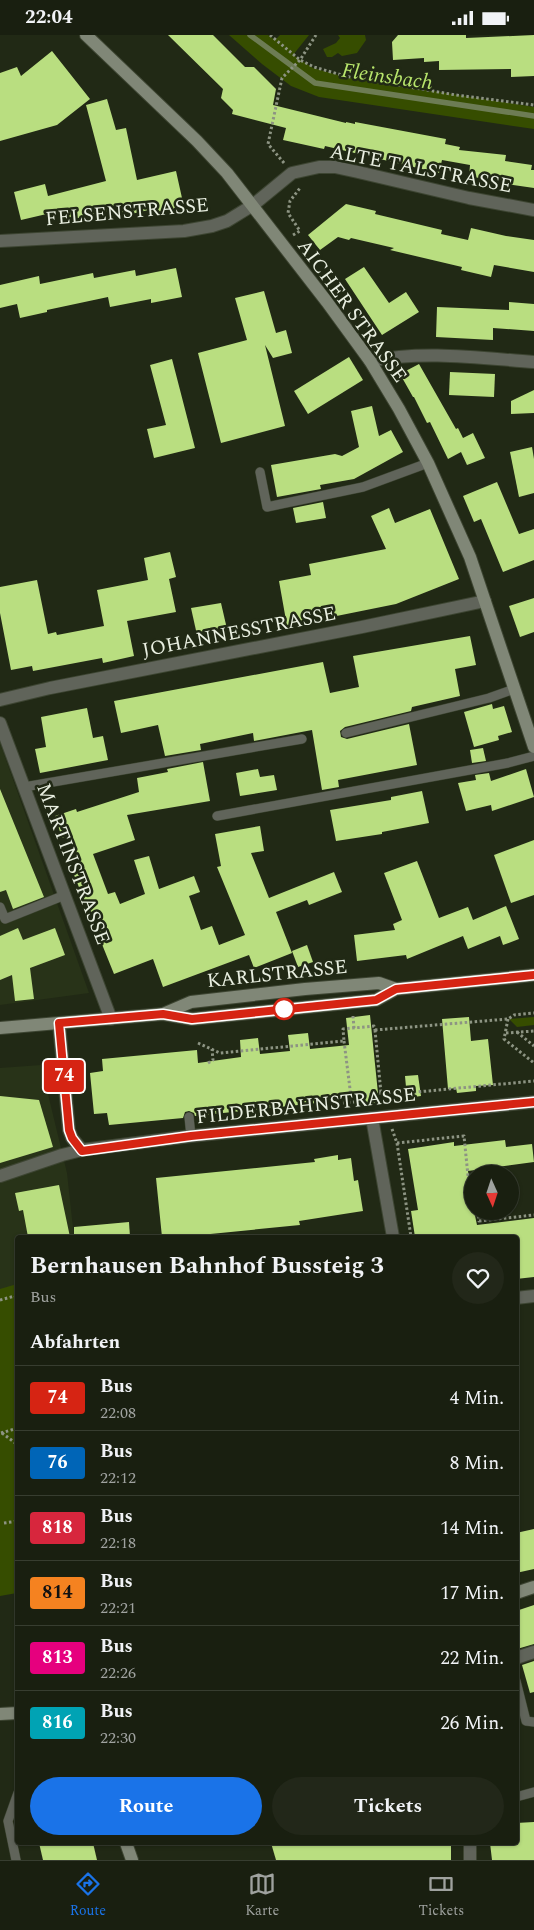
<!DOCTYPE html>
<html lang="de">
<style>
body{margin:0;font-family:Spectral,serif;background:#222719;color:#f1f3f6;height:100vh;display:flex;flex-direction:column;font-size:19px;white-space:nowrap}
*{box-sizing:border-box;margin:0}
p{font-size:16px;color:#9fa29f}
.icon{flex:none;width:28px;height:28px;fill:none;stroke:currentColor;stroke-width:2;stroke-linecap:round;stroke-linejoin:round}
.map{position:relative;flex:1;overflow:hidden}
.side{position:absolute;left:15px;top:1200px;width:504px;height:610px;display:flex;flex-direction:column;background:#191f10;border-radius:5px;box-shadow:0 1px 4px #0004,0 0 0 1px #373d30}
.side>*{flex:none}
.badge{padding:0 10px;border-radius:4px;font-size:18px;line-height:32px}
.needle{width:32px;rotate:177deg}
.fabs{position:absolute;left:464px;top:1130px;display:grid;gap:10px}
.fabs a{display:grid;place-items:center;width:55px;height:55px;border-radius:50%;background:#191f10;box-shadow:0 1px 4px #0004,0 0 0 1px #373d30;font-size:25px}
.map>.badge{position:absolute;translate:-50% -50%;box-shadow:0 0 0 2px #fff}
h2{padding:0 15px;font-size:19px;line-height:45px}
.round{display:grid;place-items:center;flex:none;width:52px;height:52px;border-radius:26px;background:#222719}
.headline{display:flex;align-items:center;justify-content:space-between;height:85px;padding:0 15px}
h1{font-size:24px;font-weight:700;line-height:38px}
.primary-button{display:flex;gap:10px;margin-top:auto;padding:10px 15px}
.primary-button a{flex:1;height:58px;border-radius:30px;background:#1a73e8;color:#fff;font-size:20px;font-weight:700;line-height:58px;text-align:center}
.primary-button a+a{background:#222719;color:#f1f3f6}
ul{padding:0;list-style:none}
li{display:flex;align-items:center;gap:15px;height:65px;padding:0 15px;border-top:1px solid #373d30}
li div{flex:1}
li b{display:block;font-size:19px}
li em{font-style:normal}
li .badge{min-width:55px;font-weight:700;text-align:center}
.status{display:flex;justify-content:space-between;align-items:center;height:35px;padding:0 25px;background:#191f10;direction:ltr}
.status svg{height:14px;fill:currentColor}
.tabs{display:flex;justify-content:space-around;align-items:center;height:70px;border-top:1px solid #373d30;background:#191f10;font-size:14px;color:#9fa29f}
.tabs a{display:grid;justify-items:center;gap:2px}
.tabs .current{color:#1a73e8}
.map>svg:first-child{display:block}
.built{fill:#283318}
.green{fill:#364d00}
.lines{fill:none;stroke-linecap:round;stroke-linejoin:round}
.stream{stroke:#6d7c54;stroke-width:5.5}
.building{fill:#b9de80}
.lane-casing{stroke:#3d4532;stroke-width:10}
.street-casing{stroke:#3d4532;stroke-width:14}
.secondary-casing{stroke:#3d4532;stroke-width:14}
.path{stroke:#8d9483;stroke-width:3;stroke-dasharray:2.5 2.5;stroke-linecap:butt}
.lane{stroke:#60645a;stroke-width:9}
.street{stroke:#60645a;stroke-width:12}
.secondary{stroke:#808777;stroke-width:12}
.line-casing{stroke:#fff;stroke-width:11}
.line{stroke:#d62413;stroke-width:8}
.stop-dot{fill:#fff;stroke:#d62413;stroke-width:2.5}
.labels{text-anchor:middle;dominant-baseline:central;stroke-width:5;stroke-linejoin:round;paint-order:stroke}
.street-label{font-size:20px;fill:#e9efe1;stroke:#212915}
.water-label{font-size:21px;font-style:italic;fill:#b8e66c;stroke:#212915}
</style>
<div class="status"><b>22:04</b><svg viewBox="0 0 49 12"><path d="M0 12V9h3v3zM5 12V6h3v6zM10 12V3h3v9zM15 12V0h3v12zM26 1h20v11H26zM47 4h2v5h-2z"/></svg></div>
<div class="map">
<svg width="534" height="1825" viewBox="0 0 534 1825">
<rect width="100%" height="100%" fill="#212915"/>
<g class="built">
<polygon points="0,708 89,958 0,970"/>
<polygon points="41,1030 67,1138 74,1202 18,1202 17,1253 0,1257 0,1033"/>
</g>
<g class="green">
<polygon points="229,0 268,0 275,5 280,0 309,0 293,20 313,33 345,42 534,72 534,94 319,62 291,51 262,29"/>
<polygon points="338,0 365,0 366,5 357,18 342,21 338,18 332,22 327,22 323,14 336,8 340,3"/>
<polygon points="534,982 534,990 517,992 509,984"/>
<polygon points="17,1249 17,1558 0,1561 0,1254"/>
</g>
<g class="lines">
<polyline class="stream" points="250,0 315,48 534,81"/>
</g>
<g class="building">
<polygon points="168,0 213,0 245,32 254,32 276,54 273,70 346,88 346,87 355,89 355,87 446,104 445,109 460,112 459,115 506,120 505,126 532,130 531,135 534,135 534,153 506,149 506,145 469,142 470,130 442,125 439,138 325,111 324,114 283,105 286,93 232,79 233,75 221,63 223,54"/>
<polygon points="398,0 466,0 466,3 534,0 534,41 511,42 511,34 439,35 439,26 424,27 424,23 393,25 392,7"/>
<polygon points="52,16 90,64 57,90 0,106 0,38 17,32 21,41"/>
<polygon points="107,64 116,95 126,93 137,145 176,136 184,172 158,177 157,173 114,183 112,175 70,185 68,174 21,185 14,157 45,149 48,161 106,146 86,70"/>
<polygon points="346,169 376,176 375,179 442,195 441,199 468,205 471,193 506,201 534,205 534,237 494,230 491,242 461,235 462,232 390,215 394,213 351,203 349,205 338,202 320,215 308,200"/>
<polygon points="364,232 389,268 406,257 419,277 382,300 345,244"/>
<polygon points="176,233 182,262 151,268 151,264 110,272 108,262 47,275 47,277 20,283 17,269 0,273 0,250 39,241 40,249 93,238 94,243 135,235 136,241"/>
<polygon points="264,256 276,298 286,295 292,318 273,323 265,310 285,391 221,408 198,318 247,305 235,263"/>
<polygon points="509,267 534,269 534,296 493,293 493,305 436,302 437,272 509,275"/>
<polygon points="349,322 363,345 308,379 294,356"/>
<polygon points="172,324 195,413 154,423 147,394 166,390 150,330"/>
<polygon points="419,329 456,394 458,393 463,403 473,398 485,423 467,430 461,417 448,424 430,387 427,388 414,362 413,362 400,339"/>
<polygon points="450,337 495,339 494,362 449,360"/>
<polygon points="534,355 534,378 511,379 511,366"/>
<polygon points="372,371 379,401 391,395 403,417 354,444 320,450 321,454 277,462 271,430 335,419 342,421 359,412 351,376"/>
<polygon points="532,412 534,424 534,458 519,462 510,417"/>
<polygon points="497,447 519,499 534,494 534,525 503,537 481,484 474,487 463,461"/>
<polygon points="323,467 326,483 296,488 293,473"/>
<polygon points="389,473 395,488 430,474 459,544 396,569 287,591 279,546 311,540 309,529 386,514 371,481"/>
<polygon points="170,517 176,542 169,544 176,577 127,586 134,621 103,628 102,623 33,636 32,631 11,635 0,578 0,552 37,545 48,599 56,597 57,600 104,591 97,555 148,545 144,523"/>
<polygon points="534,563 534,597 520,602 509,571"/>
<polygon points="221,568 227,594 197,600 191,573"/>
<polygon points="470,601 476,630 455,634 460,661 412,672 411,676 345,692 340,696 341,702 347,704 409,689 417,730 338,745 339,752 322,755 312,695 254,706 253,698 200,709 201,715 165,721 158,690 121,698 114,666 323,627 330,658 359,652 353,621"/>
<polygon points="492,669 493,674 504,671 512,697 498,701 499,705 474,712 464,677"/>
<polygon points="87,673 93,703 103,701 108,725 40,738 35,714 46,712 41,682"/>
<polygon points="483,713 486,726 472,728 470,715"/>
<polygon points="203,727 210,766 127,780 135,805 93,819 108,859 115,857 120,869 145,859 134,825 149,821 159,854 194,841 200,857 189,861 201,895 212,891 219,910 245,900 217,832 221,831 215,799 260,791 264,816 251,818 269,863 334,837 342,857 309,870 307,865 276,877 292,918 254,933 249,920 163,952 153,924 114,939 70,830 79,827 69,800 62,803 55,781 76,774 77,777 139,757 137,743 168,737 167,734"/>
<polygon points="258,734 260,742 274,740 277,755 240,761 236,738"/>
<polygon points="526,734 534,762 492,776 491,770 466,776 458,748 476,745 475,740 489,738 491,746"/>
<polygon points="0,754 44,862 13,874 6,855 0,857"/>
<polygon points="422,756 429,788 382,797 382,799 336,806 330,775 391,765 391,762"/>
<polygon points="534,805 534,860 511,868 494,820"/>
<polygon points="417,826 439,883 468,872 473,885 506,871 519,904 503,910 500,901 468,914 463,901 407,924 406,920 357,926 354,900 395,895 393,889 402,885 384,838"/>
<polygon points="18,893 23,905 55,893 65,920 30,933 34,964 15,966 12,940 0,945 0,901"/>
<polygon points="307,910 313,927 298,932 292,916"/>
<polygon points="370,980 379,1068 355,1070 354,1064 195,1081 194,1078 189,1076 185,1077 183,1083 109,1090 107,1078 94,1079 90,1038 103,1036 102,1024 197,1015 198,1028 241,1022 240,1005 258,1003 260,1019 290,1016 288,1000 308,998 310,1014 349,1010 346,983"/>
<polygon points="469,982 471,1006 488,1004 493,1050 476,1051 476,1056 457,1058 456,1053 448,1054 442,984"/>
<polygon points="418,1040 421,1061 407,1063 405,1041"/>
<polygon points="0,1061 39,1065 53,1112 0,1128"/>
<polygon points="505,1105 506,1112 532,1109 534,1127 468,1136 472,1164 472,1176 474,1176 477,1190 534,1183 534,1242 516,1244 516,1202 415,1202 411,1176 418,1175 408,1114 454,1107 454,1111"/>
<polygon points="338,1120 338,1125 351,1123 354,1146 358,1145 363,1176 299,1186 300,1190 180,1202 162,1202 156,1143 315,1127 314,1124"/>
<polygon points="59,1150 70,1202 28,1202 23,1175 19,1176 15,1158"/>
<polygon points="129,1187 130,1202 74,1202 74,1192"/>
<polygon points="534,1494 534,1534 516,1538 516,1498"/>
<polygon points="534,1570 534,1609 517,1614 516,1576"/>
<polygon points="534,1626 534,1657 530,1658 522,1630"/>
<polygon points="534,1787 534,1825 492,1825 490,1808 516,1808 516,1788"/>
<polygon points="39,1808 93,1808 97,1825 43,1825"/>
<polygon points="271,1808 451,1808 451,1825 276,1825"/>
</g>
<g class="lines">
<g class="lane-casing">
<g id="lane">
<polyline points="260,437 267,472 363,452 428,428"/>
<polyline points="346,698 489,663 514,654"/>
<polyline points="24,752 302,704"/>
<polyline points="217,781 508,728 534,721"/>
<polyline points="0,872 5,884 65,860"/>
<polyline points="189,1082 191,1101"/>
<polyline points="516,1646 526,1686 534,1687"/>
<polyline points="516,1762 534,1757"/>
<polyline points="16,1825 8,1786 18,1758"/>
</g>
</g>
<g class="street-casing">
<g id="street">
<polyline points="0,206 184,196 212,191 227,186 253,170 292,138 319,132 335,132 358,137 469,163 534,175"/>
<path d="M370 326C425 315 479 323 534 327"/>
<polyline points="0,665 50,653 362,592 485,566"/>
<polyline points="0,688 111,984"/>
<polyline points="59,989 69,1095 72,1103 82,1115"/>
<polyline points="372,1083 393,1202"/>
<polyline points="0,1141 62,1120 82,1115 191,1101 534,1067"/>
<polyline points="516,1263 534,1261"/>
<polyline points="516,1623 534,1617"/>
<polyline points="470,1808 470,1825"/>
</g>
</g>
<g class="secondary-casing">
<g id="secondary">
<polyline points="86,0 197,106 227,138 327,267 370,326 399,374 428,428 470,522 534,712"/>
<polyline points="163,979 191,967 305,954 379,948 396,954"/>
<polyline points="0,993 163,979 192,984 376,965 396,954 534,940"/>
<polyline points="516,1558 534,1552"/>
<polyline points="0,1679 18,1678"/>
<polyline points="126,1808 132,1825"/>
</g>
</g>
<g class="path">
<polyline points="270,0 300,25 314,32 345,41 456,60 534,70"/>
<polyline points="284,128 268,109 282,43 300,25 316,0"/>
<polyline points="293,200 300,196 288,178 290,166 300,153"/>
<polyline points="353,981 354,993"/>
<polyline points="508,984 504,1004 534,1028"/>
<polyline points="375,995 508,984 514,980 534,978"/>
<polyline points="375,995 381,1058"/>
<polyline points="517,997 534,1011"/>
<polyline points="506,998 534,996"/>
<polyline points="344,1006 351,1062 381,1058 385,1060 534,1046"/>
<polyline points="198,1008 220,1018 344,1006 343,994 374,991 375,995"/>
<polyline points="208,1028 213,1025 212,1014"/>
<polyline points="343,1068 354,1067"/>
<polyline points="392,1094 397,1108 411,1202"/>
<polyline points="397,1108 464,1101 468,1141 472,1140"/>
<polyline points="510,1155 511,1155 513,1169"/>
<polyline points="478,1176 479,1186 534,1180"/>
<polyline points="0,1265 15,1261 18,1270"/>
<polyline points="1,1398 18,1393"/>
<polyline points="2,1398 18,1410"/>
<polyline points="4,1488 18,1486"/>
</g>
<use href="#lane" class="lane"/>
<use href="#street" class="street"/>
<use href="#secondary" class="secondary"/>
</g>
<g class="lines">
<g class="line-casing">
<polyline id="line" points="534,940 396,954 376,965 192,984 163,979 59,988 69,1095 72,1103 82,1116 191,1101 534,1067"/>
</g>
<use href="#line" class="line"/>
</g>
<circle class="stop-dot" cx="284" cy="974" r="10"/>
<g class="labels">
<g class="street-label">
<text transform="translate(421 134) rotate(11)">ALTE TALSTRASSE</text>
<text transform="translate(127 177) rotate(-5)">FELSENSTRASSE</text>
<text transform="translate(352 276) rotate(54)">AICHER STRASSE</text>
<text transform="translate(239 597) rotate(-11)">JOHANNESSTRASSE</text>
<text transform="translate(73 829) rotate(69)">MARTINSTRASSE</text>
<text transform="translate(277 939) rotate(-6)">KARLSTRASSE</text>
<text transform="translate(306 1071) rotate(-6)">FILDERBAHNSTRASSE</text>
</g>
<g class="water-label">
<text transform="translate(387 42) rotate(8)">Fleinsbach</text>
</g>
</g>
</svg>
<div class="fabs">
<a><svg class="needle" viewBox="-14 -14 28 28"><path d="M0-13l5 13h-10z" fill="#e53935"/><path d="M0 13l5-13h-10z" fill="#9fa29f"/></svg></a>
</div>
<b class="badge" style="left:64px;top:1041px;background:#d62413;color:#fff">74</b>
<section class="side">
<div class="headline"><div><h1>Bernhausen Bahnhof Bussteig 3</h1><p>Bus</p></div><a class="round"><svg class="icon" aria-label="heart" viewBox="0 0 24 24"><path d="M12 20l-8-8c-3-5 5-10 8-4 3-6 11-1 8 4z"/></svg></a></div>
<h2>Abfahrten</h2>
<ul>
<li><span class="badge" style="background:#d62413;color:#fff">74</span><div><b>Bus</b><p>22:08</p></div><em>4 Min.</em></li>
<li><span class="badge" style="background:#0065b7;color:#fff">76</span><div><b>Bus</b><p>22:12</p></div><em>8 Min.</em></li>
<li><span class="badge" style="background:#d7263d;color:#fff">818</span><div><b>Bus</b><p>22:18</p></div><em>14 Min.</em></li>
<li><span class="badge" style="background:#f58220;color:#111">814</span><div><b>Bus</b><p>22:21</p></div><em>17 Min.</em></li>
<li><span class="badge" style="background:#e6007e;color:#fff">813</span><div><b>Bus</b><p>22:26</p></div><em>22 Min.</em></li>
<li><span class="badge" style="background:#00a3b4;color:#fff">816</span><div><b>Bus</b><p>22:30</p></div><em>26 Min.</em></li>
</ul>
<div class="primary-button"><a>Route</a><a>Tickets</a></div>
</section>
</div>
<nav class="tabs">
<a class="current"><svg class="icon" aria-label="directions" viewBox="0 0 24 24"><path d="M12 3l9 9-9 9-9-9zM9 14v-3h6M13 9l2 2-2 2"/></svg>Route</a>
<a><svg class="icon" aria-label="map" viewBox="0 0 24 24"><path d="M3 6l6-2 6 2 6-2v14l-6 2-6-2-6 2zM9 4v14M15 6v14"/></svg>Karte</a>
<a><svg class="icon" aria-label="tickets" viewBox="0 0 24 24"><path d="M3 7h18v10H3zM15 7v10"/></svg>Tickets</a>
</nav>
